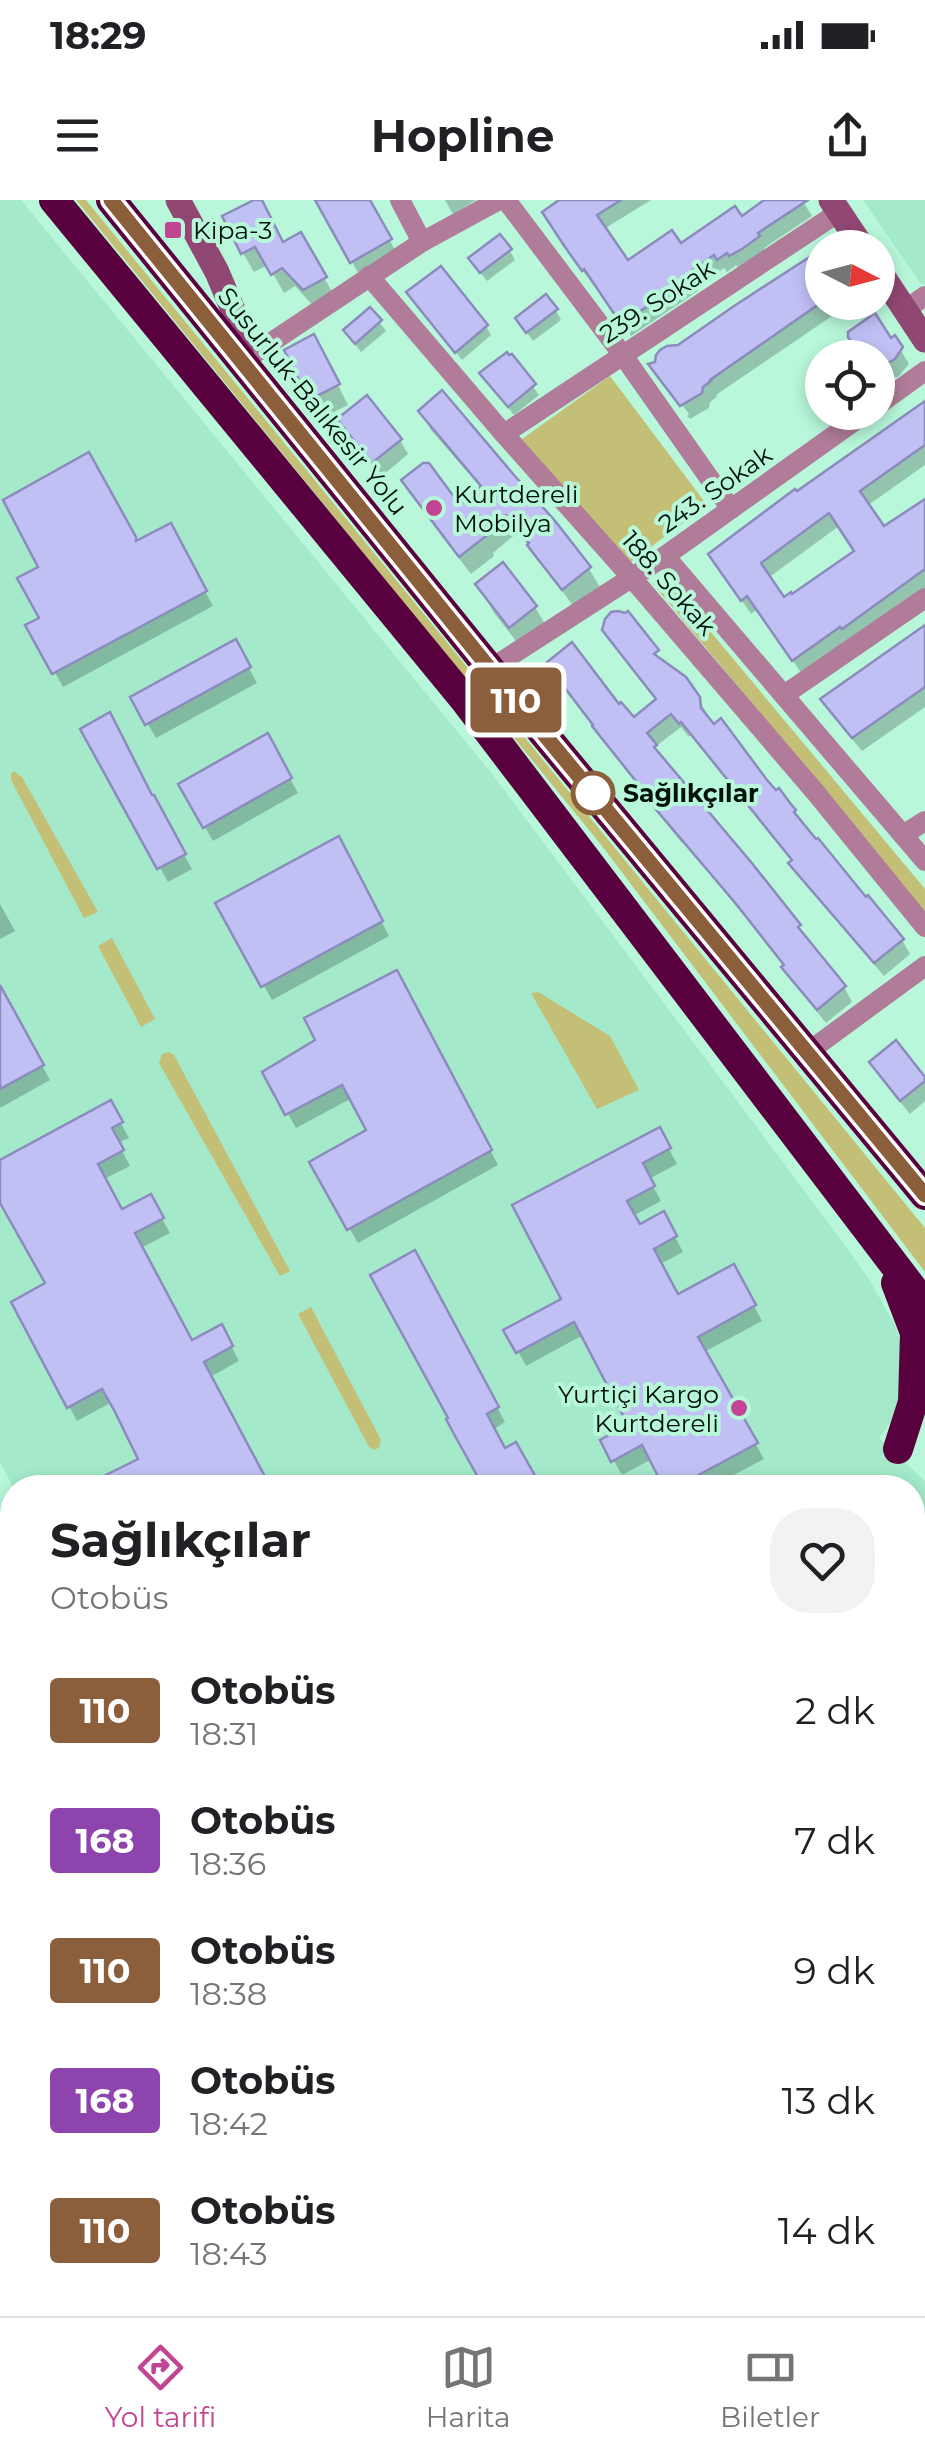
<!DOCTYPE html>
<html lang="tr">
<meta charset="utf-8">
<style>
body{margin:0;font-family:Montserrat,sans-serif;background:#f2f2f2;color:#202124;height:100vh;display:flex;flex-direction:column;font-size:38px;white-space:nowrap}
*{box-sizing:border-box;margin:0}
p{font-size:32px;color:#757577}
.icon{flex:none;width:55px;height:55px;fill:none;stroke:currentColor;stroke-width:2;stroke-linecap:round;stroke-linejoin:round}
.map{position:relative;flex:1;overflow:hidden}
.drawer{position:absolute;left:0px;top:1275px;width:925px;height:842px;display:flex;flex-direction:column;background:#fff;border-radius:40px 40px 0 0;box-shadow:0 5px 15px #0003}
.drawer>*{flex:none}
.badge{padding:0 20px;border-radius:8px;font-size:35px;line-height:65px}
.needle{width:65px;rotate:96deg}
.tools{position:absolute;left:805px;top:30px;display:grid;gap:20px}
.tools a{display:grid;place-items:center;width:90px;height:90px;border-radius:50%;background:#fff;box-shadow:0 5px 15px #0003;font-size:50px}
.map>.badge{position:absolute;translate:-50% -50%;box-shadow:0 0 0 5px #fff}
.round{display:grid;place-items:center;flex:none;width:105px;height:105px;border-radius:40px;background:#f2f2f2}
.overview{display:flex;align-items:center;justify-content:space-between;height:170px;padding:0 50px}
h1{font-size:48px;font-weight:700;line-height:75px}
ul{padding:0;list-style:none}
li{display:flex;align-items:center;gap:30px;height:130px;padding:0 50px}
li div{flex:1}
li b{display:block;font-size:38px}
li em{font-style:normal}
li .badge{min-width:110px;font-weight:700;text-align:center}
.status{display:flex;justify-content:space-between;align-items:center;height:70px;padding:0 50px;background:#fff;direction:ltr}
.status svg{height:28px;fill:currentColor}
header{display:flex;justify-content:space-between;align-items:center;height:130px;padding:0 50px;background:#fff;font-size:45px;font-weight:700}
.tabs{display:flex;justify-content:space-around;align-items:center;height:140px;border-top:2px solid #e0e0e0;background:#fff;font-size:28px;color:#757577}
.tabs a{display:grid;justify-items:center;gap:5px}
.tabs .on{color:#c24594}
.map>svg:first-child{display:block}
.built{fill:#a3e9ca}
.green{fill:#c4bf77}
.shadow{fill:#0003;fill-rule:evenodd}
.building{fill:#c0c0f5;stroke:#8c8bbd;stroke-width:2.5;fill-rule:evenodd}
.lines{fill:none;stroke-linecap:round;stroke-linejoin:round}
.street{stroke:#b07c99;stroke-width:20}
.secondary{stroke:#914773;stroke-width:25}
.highway{stroke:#59003e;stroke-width:30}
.rail{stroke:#13291e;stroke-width:5;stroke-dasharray:12 12;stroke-linecap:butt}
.line-casing{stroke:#fff;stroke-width:22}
.line{stroke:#8b5e3c;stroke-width:15}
.poi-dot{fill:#c24594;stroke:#b8f7da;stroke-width:4}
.stop-dot{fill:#fff;stroke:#8b5e3c;stroke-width:5}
.labels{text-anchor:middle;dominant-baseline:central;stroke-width:8;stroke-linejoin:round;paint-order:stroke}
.poi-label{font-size:25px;fill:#001209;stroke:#b8f7da;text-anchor:start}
.street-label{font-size:25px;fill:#001209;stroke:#b8f7da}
.stop-label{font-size:25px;font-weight:bold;fill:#001209;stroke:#b8f7da;text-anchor:start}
</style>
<div class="status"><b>18:29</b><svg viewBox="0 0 49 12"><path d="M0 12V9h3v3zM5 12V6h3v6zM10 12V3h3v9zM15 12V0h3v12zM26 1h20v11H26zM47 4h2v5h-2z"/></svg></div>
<header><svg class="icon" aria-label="menu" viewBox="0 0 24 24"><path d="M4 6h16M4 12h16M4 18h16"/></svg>Hopline<svg class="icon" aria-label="share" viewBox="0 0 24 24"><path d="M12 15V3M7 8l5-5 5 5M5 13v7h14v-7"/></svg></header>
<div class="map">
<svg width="925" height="2116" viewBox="0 0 925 2116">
<rect width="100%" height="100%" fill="#b8f7da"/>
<g class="built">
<polygon points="0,0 21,0 493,575 839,1037 868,1078 894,1123 904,1152 901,1197 891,1222 879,1238 925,1281 925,2116 468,2116 461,2105 912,2105 912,1288 14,1288 0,1263"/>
<polygon points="863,0 925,0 925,84 921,84"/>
</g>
<g class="green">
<polygon points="76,0 86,0 925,1028 925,1072 602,646"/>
<polygon points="610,176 707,305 628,364 522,239"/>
<polygon points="660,377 665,377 925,689 925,712 653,384 654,381"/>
<polygon points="14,571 22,577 98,712 84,718 11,580 11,574"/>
<polygon points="112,738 155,819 141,827 98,746"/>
<polygon points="538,792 610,836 639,890 597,909 531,793"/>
<polygon points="168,852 174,855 290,1071 280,1076 159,863 162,854"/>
<polygon points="311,1107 381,1240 379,1247 375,1250 369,1247 298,1114"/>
</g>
<g class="shadow">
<polygon points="259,0 283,45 300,35 335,97 315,108 295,86 284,93 268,65 254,72 243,53"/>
<polygon points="317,0 367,0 399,57 361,78"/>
<polygon points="445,0 476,0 453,14"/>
<polygon points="563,0 651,0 604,29 627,64 680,47 742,20 764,0 802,0 812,16 764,48 766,51 739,69 736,65 727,72 724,68 696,87 698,91 631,136 594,82 592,83 576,62"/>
<polygon points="510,51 515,60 487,81 477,68"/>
<polygon points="822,53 822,102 868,102 861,107 858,104 838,118 835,114 716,195 717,197 710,202 709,208 690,219 687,216 689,214 661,177 678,148 786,80"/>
<polygon points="415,101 486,126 491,135 462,160"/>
<polygon points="370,110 386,131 361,152 352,140"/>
<polygon points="556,111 561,120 533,141 523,127"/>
<polygon points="894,139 909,164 898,177 890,177 881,183 878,178 878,158"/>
<polygon points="324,157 348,205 322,218 311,199"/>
<polygon points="511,157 539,195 514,215 488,183"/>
<path d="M925 205V265L867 306 884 330 925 303V389L802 474 757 409 751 414 720 369 797 295ZM839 326 857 353 784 400 768 378Z"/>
<polygon points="421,212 555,323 589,369 600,387 574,407 518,332 493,353 494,356 471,374 414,299 404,281 460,309 482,289 431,230"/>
<polygon points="340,220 400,240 408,254 382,276 348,234"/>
<polygon points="89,255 137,343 170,326 213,406 63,487 29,426 42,419"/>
<polygon points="478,385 535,407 552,436 527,455 494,413"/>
<polygon points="627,414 664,465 698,498 707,514 708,520 794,612 803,626 902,740 910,754 884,776 800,678 791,663 793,662 691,535 689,537 681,527 655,547 664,562 749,664 844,787 852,802 826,823 793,782 785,767 684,641 682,643 648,601 639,585 603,541 596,528 619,507 634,521 657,501 614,445 605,430"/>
<polygon points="925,428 925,507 862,551 831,514 823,500"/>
<polygon points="235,442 257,483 156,538 133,498"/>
<polygon points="83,530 152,598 192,669 168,682"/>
<polygon points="267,537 298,593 213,641 181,585"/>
<polygon points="346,653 389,736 272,800 218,704"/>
<polygon points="0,704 15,731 0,739"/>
<polygon points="404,787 498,965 358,1043 312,963 370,931 352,898 296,928 265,873"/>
<polygon points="0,789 50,880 0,908"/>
<polygon points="872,862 925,881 925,901 910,914 880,877"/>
<polygon points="110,904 129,938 118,943 130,966 104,979 122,1012 150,997 170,1033 141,1048 192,1143 221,1127 239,1161 210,1177 269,1288 113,1288 142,1260 112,1202 77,1221 69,1206 48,1084 0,996 0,963"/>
<polygon points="659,930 677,964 649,979 661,1001 633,1016 639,1027 671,1029 683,1052 660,1064 678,1097 733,1067 762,1121 704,1152 764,1259 709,1288 667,1288 652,1259 622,1275 603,1241 632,1226 583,1135 526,1166 507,1131 564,1100"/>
<polygon points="414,1053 505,1222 494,1229 488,1288"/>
<polygon points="912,1360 925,1380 925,1416 912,1424"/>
<polygon points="915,1480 923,1493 925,1492 925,1565 912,1572 912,1482"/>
<polygon points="925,1630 925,1787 912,1766 912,1637"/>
<polygon points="925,1807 925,1836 914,1814"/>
<polygon points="607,2105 611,2105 617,2116 588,2116"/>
<polygon points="710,2105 730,2105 736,2116 716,2116"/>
<polygon points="851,2105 875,2105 881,2116 857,2116"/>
</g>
<g class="building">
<polygon points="254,0 262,0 283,42 301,32 327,77 303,90 282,68 271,75 255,47 241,54 222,16"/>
<polygon points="315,0 370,0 392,39 350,63"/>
<polygon points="559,0 621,0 597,15 628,60 672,30 681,43 735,6 742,16 764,0 808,0 758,33 760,36 742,49 729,56 727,53 717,60 714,55 690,72 692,76 621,124 584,69 582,71 565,47 542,12"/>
<polygon points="500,34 512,49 480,73 468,58"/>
<polygon points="822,49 822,102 710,180 711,181 703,187 702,193 680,206 648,164 655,162 656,155 660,150 667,146 678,145 734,106"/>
<polygon points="441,66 488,125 455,153 406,92"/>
<polygon points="546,94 558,109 526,133 515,118"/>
<polygon points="370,107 382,120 355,144 343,130"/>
<polygon points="875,113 891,138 895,135 903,147 895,159 886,164 878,162 878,158 862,158 848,137 848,132"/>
<polygon points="314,134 340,184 309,200 284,150"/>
<polygon points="507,152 509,155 512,154 536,184 508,207 479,173"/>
<polygon points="442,190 514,275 556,322 591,367 562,390 527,345 529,343 506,315 484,334 486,336 459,357 401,280 423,263 429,263 460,305 481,286 418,211"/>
<polygon points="367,195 402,239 372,263 337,219"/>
<path d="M925 201V245L860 291 884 326 925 299V369L842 429 840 427 792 461 747 396 741 401 708 354 795 289 797 291ZM829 313 854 351 792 394 791 392 784 397 761 363Z"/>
<polygon points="89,252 136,337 136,341 171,323 207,391 52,474 25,425 39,418 17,378 38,367 3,300"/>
<polygon points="503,362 537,406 509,428 475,384"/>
<polygon points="618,411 625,413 628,411 659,450 654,454 686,477 700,497 701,508 714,524 721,518 767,580 776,590 779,588 790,603 796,610 794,612 816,639 818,638 866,697 868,695 904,739 874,763 788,663 792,660 681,522 679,524 671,514 647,533 657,545 654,547 751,662 801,725 798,727 846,786 817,810 781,767 784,765 737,705 637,587 639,585 592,526 593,525 546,463 572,442 619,504 621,502 634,517 656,499 602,430 605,419 611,412"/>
<polygon points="925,425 925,487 852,538 820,499"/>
<polygon points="236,439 251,467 145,525 130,497"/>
<polygon points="110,512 152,595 154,595 186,654 157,669 80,529"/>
<polygon points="268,533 292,578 203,628 178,584"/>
<polygon points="339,636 383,721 261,787 215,703"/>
<polygon points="397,770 492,950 347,1030 309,962 366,930 342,885 285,915 262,872 315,840 304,818"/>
<polygon points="0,785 44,865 0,889"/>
<polygon points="896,840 925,877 925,881 900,901 869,862"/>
<polygon points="111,900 123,922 112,928 124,950 98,964 122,1009 151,994 164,1018 135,1033 192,1140 222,1124 233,1146 204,1162 271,1288 156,1288 152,1279 136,1288 110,1288 104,1276 138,1259 114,1210 102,1189 67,1208 11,1102 45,1083 0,1003 0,960"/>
<polygon points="660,927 671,948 643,963 655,986 627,1001 640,1024 664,1011 677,1036 654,1049 678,1094 734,1064 756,1105 698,1137 758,1243 674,1288 664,1288 642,1245 611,1262 600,1240 628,1225 574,1122 516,1153 503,1130 561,1099 512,1005"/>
<polygon points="415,1050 499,1207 487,1214 505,1248 516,1242 542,1288 484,1288 455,1236 446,1219 448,1218 370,1075"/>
</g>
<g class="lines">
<g class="street">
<polyline points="400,0 422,42"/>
<polyline points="506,0 622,154 731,309"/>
<polyline points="369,76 504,234 632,378 816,593 925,727"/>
<polyline points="905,110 925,96"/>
<polyline points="243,161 422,42 499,0"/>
<polyline points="878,205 925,171"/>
<polyline points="504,234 839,12"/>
<polyline points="665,356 925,661"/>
<polyline points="490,469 665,356 867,212"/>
<polyline points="784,495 925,398"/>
<polyline points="903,635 925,621"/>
<polyline points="808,852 925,766"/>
<polyline points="0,1404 12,1427"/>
<polyline points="0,1472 12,1472"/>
</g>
<g class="secondary">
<polyline points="178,0 217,72 236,117 243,161"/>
<polyline points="831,0 863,48"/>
<polyline points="878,69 925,140"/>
</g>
<g class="highway">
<polyline points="54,0 464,499 925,1105"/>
<polyline points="111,0 490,469 925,995"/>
<polyline points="896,1083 915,1133 913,1202 898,1249"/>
</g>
<g class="rail">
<polyline points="0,1321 12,1344"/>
<polyline points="433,2105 439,2116"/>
</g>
</g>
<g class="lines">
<g class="line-casing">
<polyline id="line" points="111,0 490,469 925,995"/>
</g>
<use href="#line" class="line"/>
</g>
<g class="poi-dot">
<rect x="163" y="20" width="20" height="20" rx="5"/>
<circle cx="434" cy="308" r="10"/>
<circle cx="739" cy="1208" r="10"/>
</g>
<circle class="stop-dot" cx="593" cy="593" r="20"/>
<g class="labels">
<g class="poi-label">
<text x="193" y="30">Kipa-3</text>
<text x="454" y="294">Kurtdereli<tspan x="454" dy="29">Mobilya</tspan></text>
<text x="719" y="1194" text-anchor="end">Yurtiçi Kargo<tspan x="719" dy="29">Kurtdereli</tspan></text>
</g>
<g class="street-label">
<text transform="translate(657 101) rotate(-33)">239. Sokak</text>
<text transform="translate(313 201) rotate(51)">Susurluk-Balıkesir Yolu</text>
<text transform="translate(715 289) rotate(-35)">243. Sokak</text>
<text transform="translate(669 383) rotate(49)">188. Sokak</text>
</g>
<g class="stop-label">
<text x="623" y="593">Sağlıkçılar</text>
</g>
</g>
</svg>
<div class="tools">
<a><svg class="needle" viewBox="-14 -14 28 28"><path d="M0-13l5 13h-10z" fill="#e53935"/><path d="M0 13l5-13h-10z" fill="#757577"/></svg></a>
<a><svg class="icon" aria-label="locate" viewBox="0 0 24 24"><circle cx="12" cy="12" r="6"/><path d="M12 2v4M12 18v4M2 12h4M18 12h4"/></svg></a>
</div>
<b class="badge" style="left:516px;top:500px;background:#8b5e3c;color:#fff">110</b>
<section class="drawer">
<div class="overview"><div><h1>Sağlıkçılar</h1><p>Otobüs</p></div><a class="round"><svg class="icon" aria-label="heart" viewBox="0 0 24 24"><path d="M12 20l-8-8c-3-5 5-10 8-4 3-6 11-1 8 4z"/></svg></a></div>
<ul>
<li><span class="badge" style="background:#8b5e3c;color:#fff">110</span><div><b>Otobüs</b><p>18:31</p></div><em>2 dk</em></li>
<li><span class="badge" style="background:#8e44ad;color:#fff">168</span><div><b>Otobüs</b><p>18:36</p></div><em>7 dk</em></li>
<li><span class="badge" style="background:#8b5e3c;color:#fff">110</span><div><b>Otobüs</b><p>18:38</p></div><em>9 dk</em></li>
<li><span class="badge" style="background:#8e44ad;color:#fff">168</span><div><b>Otobüs</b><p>18:42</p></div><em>13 dk</em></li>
<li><span class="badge" style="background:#8b5e3c;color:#fff">110</span><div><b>Otobüs</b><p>18:43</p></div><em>14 dk</em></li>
</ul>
</section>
</div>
<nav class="tabs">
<a class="on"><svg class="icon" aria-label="directions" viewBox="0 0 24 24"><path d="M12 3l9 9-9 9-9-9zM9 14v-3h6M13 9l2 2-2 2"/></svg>Yol tarifi</a>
<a><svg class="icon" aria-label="map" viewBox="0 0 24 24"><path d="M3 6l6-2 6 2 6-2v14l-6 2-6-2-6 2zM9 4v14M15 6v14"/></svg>Harita</a>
<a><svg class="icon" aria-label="tickets" viewBox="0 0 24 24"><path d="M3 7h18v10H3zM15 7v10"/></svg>Biletler</a>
</nav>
